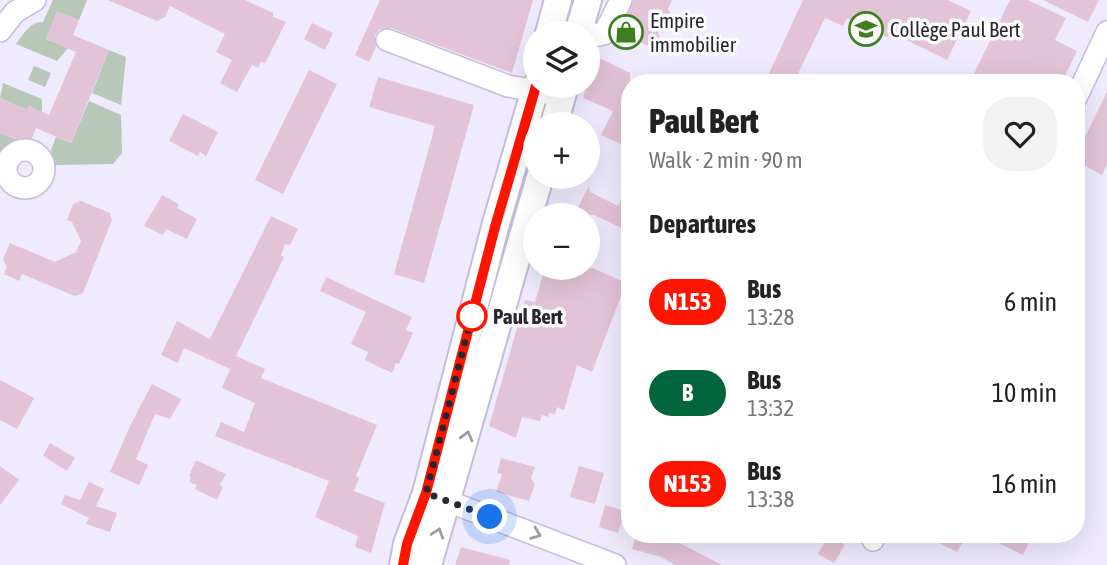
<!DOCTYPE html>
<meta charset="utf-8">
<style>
body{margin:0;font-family:"Asap Condensed",sans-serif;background:#f2f2f2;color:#222;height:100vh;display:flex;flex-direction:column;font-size:26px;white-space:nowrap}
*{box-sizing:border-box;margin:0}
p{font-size:23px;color:#767676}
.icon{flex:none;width:38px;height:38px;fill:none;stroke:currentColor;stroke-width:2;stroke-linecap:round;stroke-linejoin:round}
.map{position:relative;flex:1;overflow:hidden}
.side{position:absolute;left:621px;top:74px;width:464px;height:469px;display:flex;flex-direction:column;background:#fff;border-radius:28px;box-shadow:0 7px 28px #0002}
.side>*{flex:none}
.badge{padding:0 14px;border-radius:23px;font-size:24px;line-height:46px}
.buttons{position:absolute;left:523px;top:21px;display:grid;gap:14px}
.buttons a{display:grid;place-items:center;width:77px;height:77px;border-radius:50%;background:#fff;box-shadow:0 7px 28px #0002;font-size:35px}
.you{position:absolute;width:35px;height:35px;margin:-18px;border:5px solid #fff;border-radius:50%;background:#1a73e8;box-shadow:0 0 0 10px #1a73e833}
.map>.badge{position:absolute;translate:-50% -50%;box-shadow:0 0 0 4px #fff}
h2{padding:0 28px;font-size:26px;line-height:63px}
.round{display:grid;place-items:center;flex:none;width:74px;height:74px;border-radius:28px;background:#f2f2f2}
.overview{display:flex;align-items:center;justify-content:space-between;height:119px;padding:0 28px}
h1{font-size:33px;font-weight:800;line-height:52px}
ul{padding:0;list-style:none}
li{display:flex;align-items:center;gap:21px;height:91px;padding:0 28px}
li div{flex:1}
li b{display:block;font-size:26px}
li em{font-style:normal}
li .badge{min-width:77px;font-weight:700;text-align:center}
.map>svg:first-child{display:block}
.green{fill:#b7c7b8}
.building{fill:#e3c3d7}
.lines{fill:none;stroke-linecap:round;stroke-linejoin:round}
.minor-casing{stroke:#c5bcdc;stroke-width:24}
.major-casing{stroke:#c5bcdc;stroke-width:30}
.minor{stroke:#fff;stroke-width:21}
.major{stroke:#fff;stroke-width:26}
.oneway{stroke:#9f9da3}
.line-casing{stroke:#fff;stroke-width:16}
.line{stroke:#ff1400;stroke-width:10}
.walk{stroke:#292632;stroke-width:7;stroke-dasharray:0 12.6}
.stop-dot{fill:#fff;stroke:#ff1400;stroke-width:3.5}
.labels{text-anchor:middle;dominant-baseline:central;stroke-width:7;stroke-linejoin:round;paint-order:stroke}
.poi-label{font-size:21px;fill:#292632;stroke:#fbfbfb;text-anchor:start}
.stop-label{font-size:21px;font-weight:bold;fill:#292632;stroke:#fbfbfb;text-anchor:start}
</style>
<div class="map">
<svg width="1107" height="565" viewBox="0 0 1107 565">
<rect width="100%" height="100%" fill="#efeafe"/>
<g class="green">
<path d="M53 0H87L79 20 57 12 46 39 68 48 57 61 16 44C23 35 30 21 43 22Z"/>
<polygon points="109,50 126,57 121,105 92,93"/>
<polygon points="34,66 51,73 45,87 28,80"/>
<polygon points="3,83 42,99 42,112 29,106 27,110 0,98"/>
<polygon points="89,101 121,115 122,153 113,164 55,165 51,150 56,137 71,143"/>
<polygon points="0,133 29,145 10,147 0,154"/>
</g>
<g class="building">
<polygon points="108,0 245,0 273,13 273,17 286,22 265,63 261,62 258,68 252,65 237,92 220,83 232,60 216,52 225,34 170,6 165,17 157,21"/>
<polygon points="380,0 533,0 512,73 391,28 379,29 375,35 376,47 369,62 355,55"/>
<polygon points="634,0 672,0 668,9 671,14 664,21 658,33 660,38 651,47 619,33"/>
<polygon points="803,0 948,0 971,11 947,60 896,35 894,40 847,18 843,26 825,18 794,82 765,82"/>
<polygon points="1010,0 1028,0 1066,18 1055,40 1077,51 1062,82 970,82"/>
<polygon points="1043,0 1099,0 1088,22"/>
<polygon points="57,11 79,20 73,35 109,50 71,143 36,128 29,145 0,133 0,98 27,110 29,106 49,115 76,52 46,39"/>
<polygon points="312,23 333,33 325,50 304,39"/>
<polygon points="595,56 630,73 630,148 601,135 613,111 583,98"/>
<polygon points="309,70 337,84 283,194 255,180"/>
<polygon points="378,77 474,105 424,283 394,274 435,126 369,107"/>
<polygon points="1107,92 1107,165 1102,175 1076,161 1076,155"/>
<polygon points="183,114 218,132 206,156 200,152 198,156 169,141"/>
<polygon points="630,181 630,232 594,215 574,215 589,186 590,192 618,206"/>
<polygon points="162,195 179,204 177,208 197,219 187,239 166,229 163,235 144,226"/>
<polygon points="81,201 110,213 112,220 83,293 75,296 22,274 19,281 4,274 7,267 3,259 10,243 55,262 76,252 81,241 72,222 67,220 73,204"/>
<polygon points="271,216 298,229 290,245 285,244 281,256 284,257 236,356 265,369 261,378 377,425 356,476 359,478 354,491 385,503 371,553 355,547 358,536 315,517 329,481 215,436 221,422 244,432 255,403 222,388 230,369 184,348 178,363 161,355 177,321 210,339"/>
<polygon points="545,268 593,268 626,283 592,372 577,365 564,410 557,407 555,414 549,413 548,417 542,415 540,421 522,417 516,438 489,426 525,300 535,302"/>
<polygon points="326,277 412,317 406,330 413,333 399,364 396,363 392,373 365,360 368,352 351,344 366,312 320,291"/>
<polygon points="0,380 34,398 17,429 0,420"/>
<polygon points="152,384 181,399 170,419 155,414 136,459 148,465 139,485 110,472 131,424"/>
<polygon points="50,443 75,458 67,471 43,456"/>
<polygon points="501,458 535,467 531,478 535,484 529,501 496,492 502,474 497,473"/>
<polygon points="196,460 226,474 220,485 223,487 217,500 195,489 197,485 189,482 191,477 189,476"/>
<polygon points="0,466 19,480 0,505"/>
<polygon points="579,466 604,473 595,504 570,497"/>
<polygon points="89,482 104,489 96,506 117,513 110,532 86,524 89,518 61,504 65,495 80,500"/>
<polygon points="605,505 625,511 618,533 599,527"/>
<polygon points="637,534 662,534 722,565 675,565 661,557 632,549"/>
<polygon points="921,534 967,534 957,552"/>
<polygon points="980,534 1033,534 1023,555"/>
<polygon points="828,536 845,545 834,563 818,554"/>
<polygon points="461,547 510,560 509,565 455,565"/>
</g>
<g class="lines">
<g class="minor-casing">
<g id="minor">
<polyline points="0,31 15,12 35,0"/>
<polyline points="579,31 599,35 604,34 621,0"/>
<polyline points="387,40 508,86 562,96"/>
<polyline points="1076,98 1107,32"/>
<circle cx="25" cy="169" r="19"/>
<polyline points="434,496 615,565"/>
<polyline points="870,534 873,540"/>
</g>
</g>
<g class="major-casing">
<g id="major">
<polyline points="549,33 558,0"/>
<polyline points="578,33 588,0"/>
<polyline points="554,124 565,86"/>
<polyline points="403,565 407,544 426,493 495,227 536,86"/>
<polyline points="428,565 540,177"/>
</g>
</g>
<use href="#minor" class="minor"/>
<use href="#major" class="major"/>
</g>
<defs><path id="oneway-chevron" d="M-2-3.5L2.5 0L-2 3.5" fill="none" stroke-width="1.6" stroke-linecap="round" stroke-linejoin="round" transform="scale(1.75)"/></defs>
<g class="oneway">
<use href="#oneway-chevron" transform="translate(467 436) rotate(-75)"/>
<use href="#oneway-chevron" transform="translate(438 533) rotate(-72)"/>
<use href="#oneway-chevron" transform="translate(536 534) rotate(21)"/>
</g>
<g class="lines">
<g class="line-casing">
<polyline id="line" points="403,565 407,544 426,493 495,227 536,86"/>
</g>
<use href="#line" class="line"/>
<polyline class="walk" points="472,316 473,311 426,493 490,517"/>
</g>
<defs>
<g id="school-ring" transform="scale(1.75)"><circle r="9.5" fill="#fbfbfb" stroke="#3e7e1e" stroke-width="1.5"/><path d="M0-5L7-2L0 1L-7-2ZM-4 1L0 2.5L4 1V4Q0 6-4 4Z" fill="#3e7e1e"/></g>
<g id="shop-ring" transform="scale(1.75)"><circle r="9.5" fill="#fbfbfb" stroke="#3e7e1e" stroke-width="1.5"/><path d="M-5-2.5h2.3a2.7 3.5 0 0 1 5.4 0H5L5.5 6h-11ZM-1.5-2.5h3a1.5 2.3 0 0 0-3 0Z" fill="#3e7e1e"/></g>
</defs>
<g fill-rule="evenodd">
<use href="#school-ring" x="866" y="29"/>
<use href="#shop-ring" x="626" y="32"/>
</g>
<circle class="stop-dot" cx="472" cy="316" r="14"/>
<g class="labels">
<g class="poi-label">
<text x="650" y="20">Empire<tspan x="650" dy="24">immobilier</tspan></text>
<text x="890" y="29">Collège Paul Bert</text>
</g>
<g class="stop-label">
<text x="493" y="316">Paul Bert</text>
</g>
</g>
</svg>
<div class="buttons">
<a><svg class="icon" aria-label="layers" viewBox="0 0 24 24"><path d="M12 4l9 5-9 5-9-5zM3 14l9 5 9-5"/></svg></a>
<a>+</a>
<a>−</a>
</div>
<div class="you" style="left:490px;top:517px"></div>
<section class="side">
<div class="overview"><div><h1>Paul Bert</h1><p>Walk · 2 min · 90 m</p></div><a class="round"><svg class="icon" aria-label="heart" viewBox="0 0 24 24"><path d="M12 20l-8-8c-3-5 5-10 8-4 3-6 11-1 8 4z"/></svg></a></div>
<h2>Departures</h2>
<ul>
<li><span class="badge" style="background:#ff1400;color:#fff">N153</span><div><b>Bus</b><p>13:28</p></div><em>6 min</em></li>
<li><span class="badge" style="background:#00643c;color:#fff">B</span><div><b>Bus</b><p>13:32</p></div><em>10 min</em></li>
<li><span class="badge" style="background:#ff1400;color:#fff">N153</span><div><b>Bus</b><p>13:38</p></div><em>16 min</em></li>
</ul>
</section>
</div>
